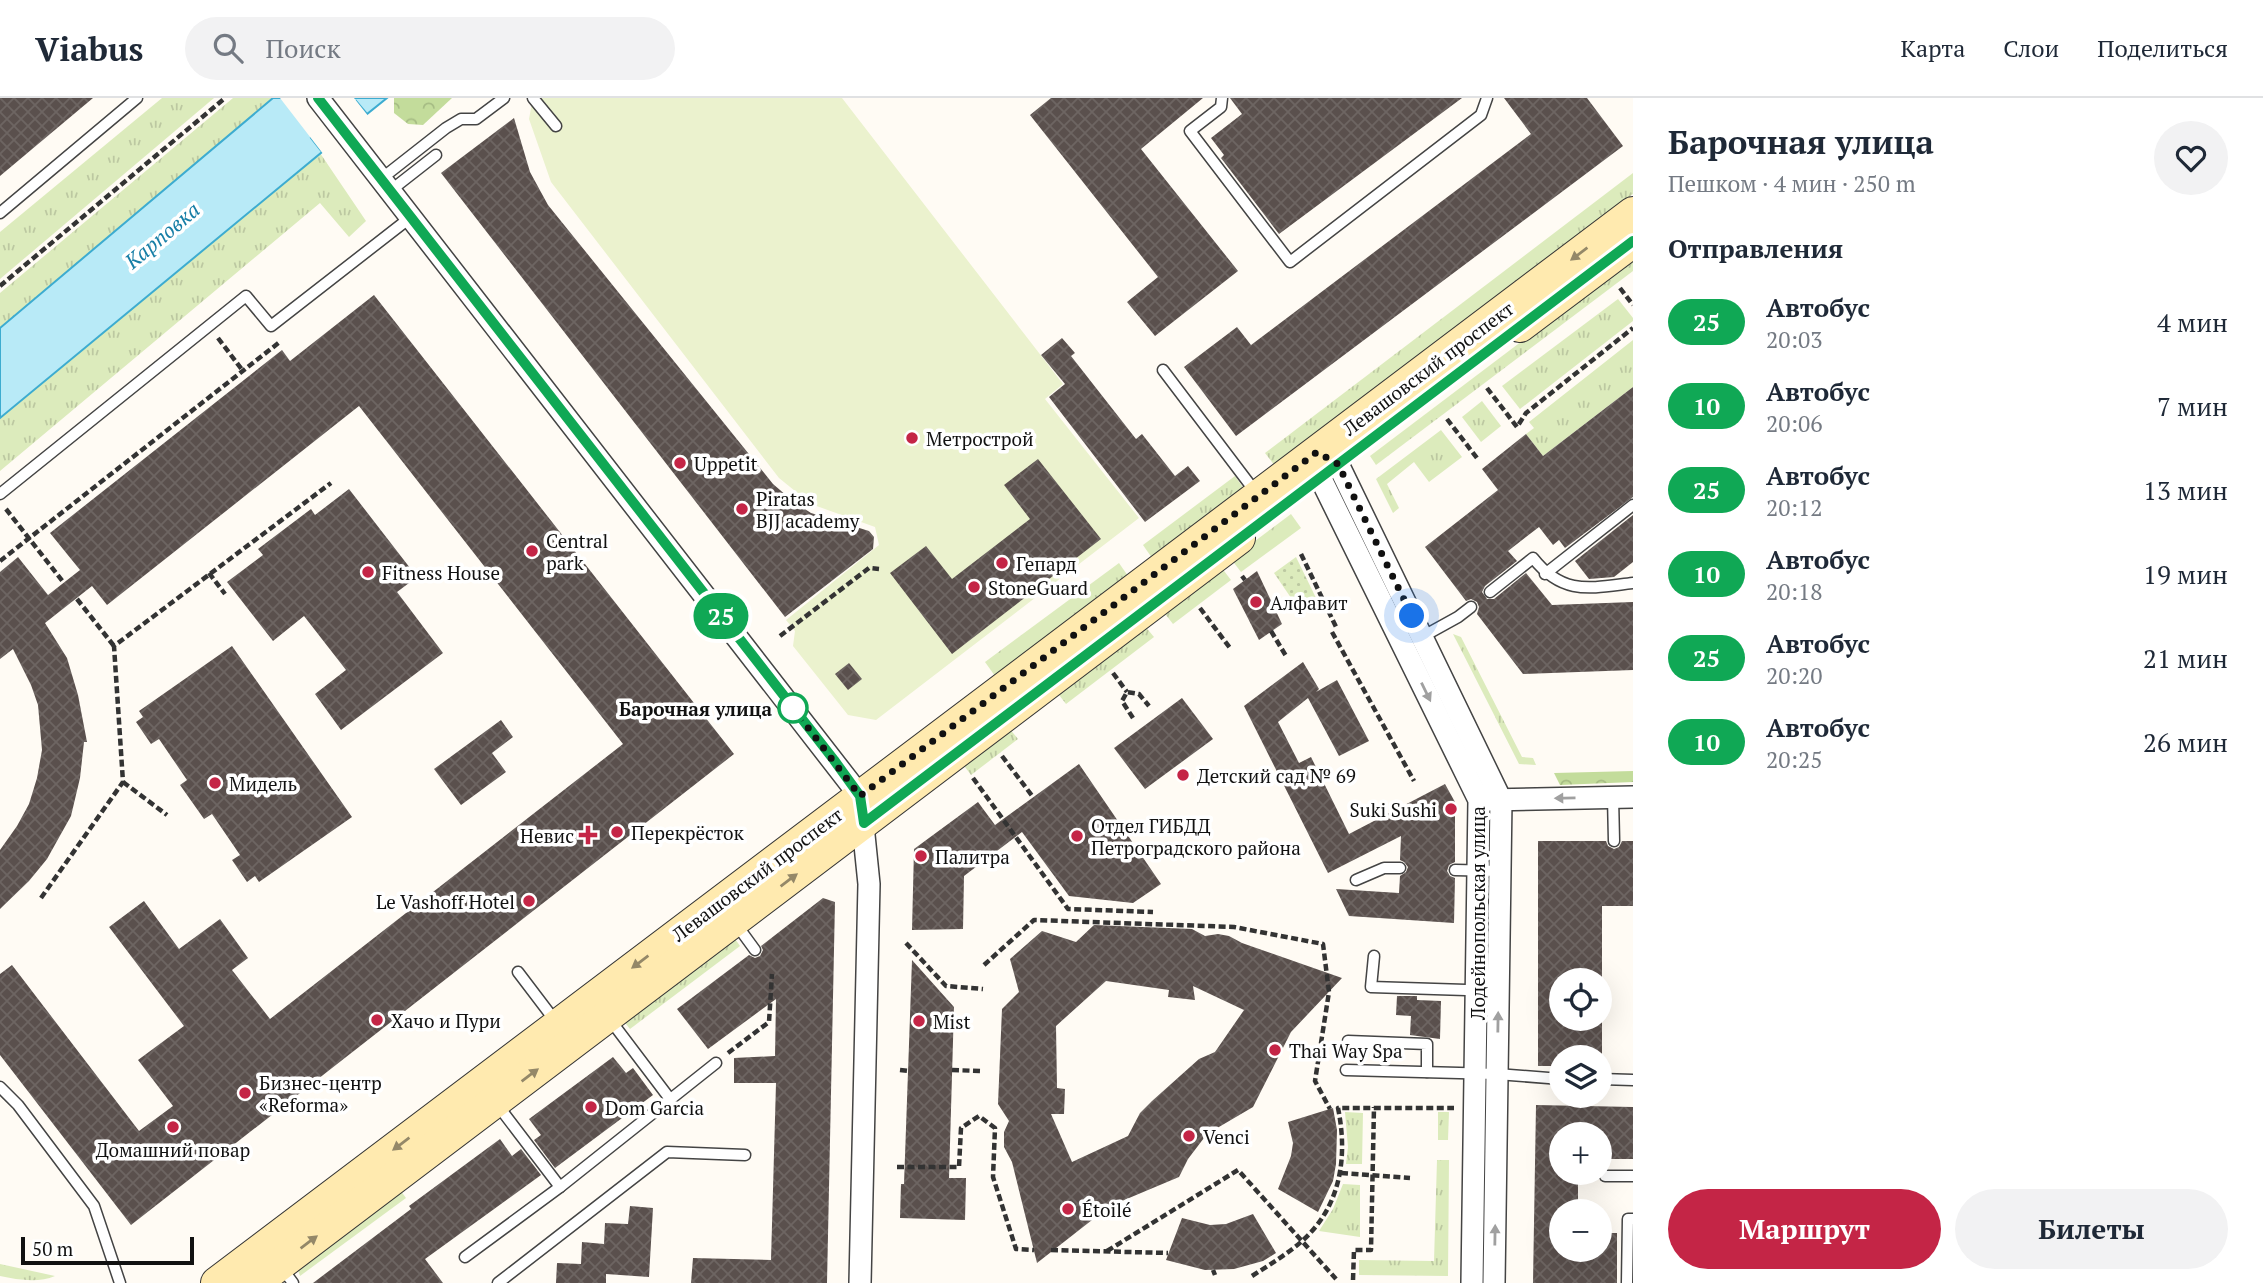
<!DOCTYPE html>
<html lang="ru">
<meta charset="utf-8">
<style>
body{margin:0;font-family:"PT Serif",serif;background:#f2f2f3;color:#1f2937;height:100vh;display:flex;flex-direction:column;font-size:26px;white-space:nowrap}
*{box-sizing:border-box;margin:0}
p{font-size:23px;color:#747a83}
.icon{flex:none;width:38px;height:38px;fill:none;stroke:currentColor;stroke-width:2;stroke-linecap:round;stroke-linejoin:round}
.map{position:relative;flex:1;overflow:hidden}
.panel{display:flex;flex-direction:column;background:#fff;width:630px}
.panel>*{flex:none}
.badge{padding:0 14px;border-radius:23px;font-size:24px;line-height:46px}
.controls{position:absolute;left:1549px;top:870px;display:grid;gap:14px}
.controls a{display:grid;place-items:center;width:63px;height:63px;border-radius:50%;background:#fff;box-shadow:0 7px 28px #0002;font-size:35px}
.scale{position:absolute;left:21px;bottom:18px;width:173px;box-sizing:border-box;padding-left:7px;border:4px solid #111;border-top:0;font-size:19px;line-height:24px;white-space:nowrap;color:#111;-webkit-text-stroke:5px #fff;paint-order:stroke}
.you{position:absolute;width:35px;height:35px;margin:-18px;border:5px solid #fff;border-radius:50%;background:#1a73e8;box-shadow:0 0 0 10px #1a73e833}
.map>.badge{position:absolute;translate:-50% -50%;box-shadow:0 0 0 4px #fff}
h2{padding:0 35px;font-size:26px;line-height:63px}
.round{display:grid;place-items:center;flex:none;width:74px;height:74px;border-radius:37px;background:#f2f2f3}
.headline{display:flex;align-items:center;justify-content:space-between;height:119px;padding:0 35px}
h1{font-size:33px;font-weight:800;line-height:52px}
.action{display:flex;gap:14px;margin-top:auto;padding:14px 35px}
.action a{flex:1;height:80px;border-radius:42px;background:#c42546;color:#fff;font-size:28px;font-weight:800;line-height:80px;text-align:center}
.action a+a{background:#f2f2f3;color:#1f2937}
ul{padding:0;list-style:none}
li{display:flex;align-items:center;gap:21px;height:84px;padding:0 35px}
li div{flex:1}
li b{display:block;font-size:26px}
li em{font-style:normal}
li .badge{min-width:77px;font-weight:700;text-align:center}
header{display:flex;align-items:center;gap:42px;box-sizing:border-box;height:98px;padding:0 35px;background:#fff;border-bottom:2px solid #e0e1e3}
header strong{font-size:33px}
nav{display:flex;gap:38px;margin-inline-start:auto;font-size:24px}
.search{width:490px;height:63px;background:#f2f2f3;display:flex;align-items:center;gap:18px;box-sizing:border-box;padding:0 24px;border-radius:38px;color:#747a83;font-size:26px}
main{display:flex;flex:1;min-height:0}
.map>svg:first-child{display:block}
.grass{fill:url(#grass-tufts)}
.forest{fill:url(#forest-crowns)}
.park{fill:url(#park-dots)}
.pitch{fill:#ebf2ce}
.water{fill:#b8eaf7;stroke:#3dacd0;stroke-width:2}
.pier{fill:#fffbf4}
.building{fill:url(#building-cross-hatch);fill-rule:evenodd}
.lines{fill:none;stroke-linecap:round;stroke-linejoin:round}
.lane-casing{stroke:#444;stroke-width:13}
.street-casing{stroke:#444;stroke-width:24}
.secondary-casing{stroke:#333;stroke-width:34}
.path{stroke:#333;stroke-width:4.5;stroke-dasharray:7 3.5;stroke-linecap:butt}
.lane{stroke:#fff;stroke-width:10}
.street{stroke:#fff;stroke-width:21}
.secondary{stroke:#ffeaaf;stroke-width:32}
.oneway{fill:#948868}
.oneway2{fill:#a0a0a0}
.line-casing{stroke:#fff;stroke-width:16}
.line{stroke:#10a855;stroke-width:10}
.walk{stroke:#111;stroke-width:7;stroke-dasharray:0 12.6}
.poi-dot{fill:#c42546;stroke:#fff;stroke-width:2.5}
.stop-dot{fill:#fff;stroke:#10a855;stroke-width:3.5}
.labels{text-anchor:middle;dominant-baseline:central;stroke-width:7;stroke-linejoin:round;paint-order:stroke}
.street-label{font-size:19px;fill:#111;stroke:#fff}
.poi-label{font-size:19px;fill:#111;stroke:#fff;text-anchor:start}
.stop-label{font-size:19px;font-weight:bold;fill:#111;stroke:#fff;text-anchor:end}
.water-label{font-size:21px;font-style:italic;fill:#167ea6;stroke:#fff}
</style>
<header>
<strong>Viabus</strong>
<div class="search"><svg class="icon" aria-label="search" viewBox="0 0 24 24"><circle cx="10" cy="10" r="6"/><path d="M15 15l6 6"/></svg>Поиск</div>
<nav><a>Карта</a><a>Слои</a><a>Поделиться</a></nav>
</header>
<main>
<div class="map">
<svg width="1633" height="1185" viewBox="0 0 1633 1185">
<defs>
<pattern id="grass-tufts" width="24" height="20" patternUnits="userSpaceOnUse" patternTransform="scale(1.75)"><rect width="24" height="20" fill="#dcebbc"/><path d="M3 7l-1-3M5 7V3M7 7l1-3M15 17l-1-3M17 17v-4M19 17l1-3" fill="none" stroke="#bcc8a1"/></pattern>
<pattern id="forest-crowns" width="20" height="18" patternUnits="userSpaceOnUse" patternTransform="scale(1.75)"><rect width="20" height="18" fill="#c3dc9b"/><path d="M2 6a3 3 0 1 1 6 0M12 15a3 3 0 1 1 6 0" fill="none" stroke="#a6bc84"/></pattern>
<pattern id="park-dots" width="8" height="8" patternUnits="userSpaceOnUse" patternTransform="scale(1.75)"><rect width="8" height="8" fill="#dcebbc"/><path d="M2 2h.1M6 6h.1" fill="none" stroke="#bcc8a1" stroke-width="1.8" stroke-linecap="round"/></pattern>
<pattern id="building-cross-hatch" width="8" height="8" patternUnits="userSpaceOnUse" patternTransform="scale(1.75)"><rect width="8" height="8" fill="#5a504d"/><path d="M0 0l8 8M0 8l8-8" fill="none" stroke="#6d6562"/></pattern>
</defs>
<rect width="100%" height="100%" fill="#fffbf4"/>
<g class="grass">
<polygon points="162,0 214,0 0,181 0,134"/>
<polygon points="233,0 273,0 0,230 0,195"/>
<polygon points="320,55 366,123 349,139 320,105 0,373 0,320"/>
<polygon points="1633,75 1633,96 1275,368 1265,355"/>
<polygon points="1633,159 1633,173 1376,367 1370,358"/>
<polygon points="1618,201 1633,220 1633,223 1520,311 1502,288"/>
<polygon points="1633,242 1633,289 1543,358 1526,336 1534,330 1529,324"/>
<polygon points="1482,303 1501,328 1481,344 1462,319"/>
<polygon points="1441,332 1462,359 1429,384 1414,364 1387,386 1399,410 1393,415 1376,381"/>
<polygon points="1235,378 1244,391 1152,460 1143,447"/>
<polygon points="1291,416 1301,430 1241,474 1231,461"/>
<polygon points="1119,465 1128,478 995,578 985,564"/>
<polygon points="1221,469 1231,482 1173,526 1162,512"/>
<polygon points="1144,527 1154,539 1066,606 1056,593"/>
<polygon points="1453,536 1461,539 1522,659 1533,660 1536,667 1519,666"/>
<polygon points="1009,630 1018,641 971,677 962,665"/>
<polygon points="733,838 740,848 630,931 622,921"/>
<polygon points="1345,1014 1363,1015 1362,1066 1346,1066 1348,1049"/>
<polygon points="1438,1014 1449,1014 1448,1042 1438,1042"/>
<polygon points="1437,1062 1449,1062 1448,1178 1359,1177 1359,1162 1434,1163"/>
<polygon points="1343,1086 1360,1087 1360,1139 1319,1133 1333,1111"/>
<polygon points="398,1089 406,1100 300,1178 296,1166"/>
<path d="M0 1166 55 1178C39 1185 18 1182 0 1178Z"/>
</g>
<g class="forest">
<polygon points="394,0 452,0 423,27 408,26 394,15"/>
<polygon points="1633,673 1633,684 1560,687 1554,675"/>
</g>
<polygon class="park" points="1296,459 1317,502 1300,513 1274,475"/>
<polygon class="pitch" points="533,0 842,0 1063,286 1045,301 1139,420 876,622 848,617 793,548 795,533 786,522 879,447 875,429 811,406 779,380 551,84 529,21"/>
<polygon class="water" points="273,0 387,0 367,16 356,3 311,40 322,54 0,320 0,230"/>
<polygon class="pier" points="280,0 354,0 369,19 364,19 356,8 316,40 325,52 324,57"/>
<g class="building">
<polygon points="0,0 93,0 0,78"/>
<polygon points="1051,0 1203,0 1141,51 1238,173 1155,238 1127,204 1158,179 1030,17"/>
<polygon points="1230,0 1462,0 1279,136 1221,60 1224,57 1211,40 1242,16"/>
<polygon points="1504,0 1587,0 1623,48 1236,338 1184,269 1237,229 1251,247 1531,36"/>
<polygon points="514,20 530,74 548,107 773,386 794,404 811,415 869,433 874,439 873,451 785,519 441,75"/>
<polygon points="374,197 734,656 131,1127 0,957 0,876 12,867 139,1033 173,1008 138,962 184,928 109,829 144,803 179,851 220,821 248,860 232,872 270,921 623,646 359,308 107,507 92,488 45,525 67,560 78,597 87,644 84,644 80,680 71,718 47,761 29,783 0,811 0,752 17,728 29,706 37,680 42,652 38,607 31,587 13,551 0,561 0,474 18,459 48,497 80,472 50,435 282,252 290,263"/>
<polygon points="1062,240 1075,255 1071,258 1136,341 1142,336 1175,378 1188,368 1200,383 1145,424 1049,299 1065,286 1041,257"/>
<polygon points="1633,289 1633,399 1565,450 1559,442 1553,447 1539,429 1508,453 1517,463 1485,488 1482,494 1487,501 1494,501 1526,475 1552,507 1633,504 1633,572 1523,576 1477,516 1479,509 1477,504 1471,501 1466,503 1425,449 1498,392 1482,371 1526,336 1543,358"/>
<polygon points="1038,361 1101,441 952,556 890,475 926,448 952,481 1030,421 1004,387"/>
<polygon points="349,391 417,479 397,494 443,555 341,632 315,596 346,572 304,518 273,543 227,484 263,457 258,451 311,411 315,417"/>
<polygon points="1633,417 1633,464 1614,479 1589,481 1575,463"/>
<polygon points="1257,473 1282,526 1259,542 1233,491"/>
<polygon points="232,548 352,719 259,784 255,778 247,784 232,762 240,757 212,716 204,721 180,687 187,682 159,641 151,646 136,624 143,619 139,613"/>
<polygon points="1303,564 1319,591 1316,594 1337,582 1369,643 1339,658 1308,600 1278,624 1299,665 1311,659 1349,736 1445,686 1455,704 1455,764 1449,767 1447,773 1450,778 1455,780 1454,825 1349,818 1336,791 1399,795 1400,778 1406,774 1408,769 1404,764 1400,762 1401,738 1328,775 1244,608"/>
<polygon points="849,565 862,581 848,592 835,576"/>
<polygon points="1182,600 1213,641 1145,691 1114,650"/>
<polygon points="501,622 513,639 492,655 506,674 461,707 434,671"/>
<polygon points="1079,666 1161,786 1133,805 1069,798 1022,734 964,778 963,831 912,832 914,751 978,704 995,727"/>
<polygon points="1538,743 1606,743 1608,748 1614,751 1619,749 1622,743 1633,743 1633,808 1602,808 1602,882 1561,882 1561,920 1602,920 1602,959 1561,959 1561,968 1538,968"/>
<polygon points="823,800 835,804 827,1185 691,1185 693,1160 771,1162 776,985 734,985 734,960 775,958 776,901 708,951 677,911 749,857 755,860 760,858 763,852 761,848"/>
<path d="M1094 827 1192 831 1205 838 1218 836 1229 838 1242 845 1342 880 1291 934 1253 1009 1207 1036 1188 1061 1179 1079 1091 1116 1092 1122 1037 1165 1012 1064 1004 1049V1034L1009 1023 998 1006 1002 911 1019 894 1010 861 1042 833 1076 844ZM1106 883 1169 892 1168 899 1195 902 1193 888 1244 912 1215 954 1199 961 1152 1003 1140 1015 1128 1038 1072 1064 1051 1016H1064L1065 991 1057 990 1056 928Z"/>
<polygon points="912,862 954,909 949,1080 966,1080 965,1122 900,1120 901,1086 904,1086"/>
<polygon points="1397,898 1417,898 1417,902 1441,903 1440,941 1410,937 1411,918 1396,917"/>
<polygon points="613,959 626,975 633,970 653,997 555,1070 534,1042 541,1037 529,1021"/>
<polygon points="1536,1007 1633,1009 1633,1061 1600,1061 1600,1036 1561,1036 1561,1074 1578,1074 1578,1113 1561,1113 1561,1152 1600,1152 1600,1135 1617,1135 1617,1185 1533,1185"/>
<polygon points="1333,1010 1337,1032 1336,1066 1333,1083 1318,1114 1278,1091 1291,1058 1293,1045 1288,1024"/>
<polygon points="500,1041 512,1058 521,1051 541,1077 425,1161 443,1185 313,1185 411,1111 409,1108"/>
<polygon points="630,1108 653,1110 649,1179 606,1176 606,1185 556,1185 557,1165 581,1166 582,1144 604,1146 605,1125 628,1126"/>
<polygon points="1253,1116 1276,1155 1263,1163 1234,1171 1205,1172 1166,1162 1182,1120 1210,1127 1226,1126"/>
</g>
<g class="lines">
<g class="lane-casing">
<g id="lane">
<polyline points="533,0 556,28"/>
<polyline points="1222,0 1221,9 1190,33 1290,164 1481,17 1487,0"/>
<polyline points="381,81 446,30 461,21 476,21 504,0"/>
<polyline points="390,93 436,57"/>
<polyline points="0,115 137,0"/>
<polyline points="1163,272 1257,396"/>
<polyline points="0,396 246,198 271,228 411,119"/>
<polyline points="1545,476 1633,407"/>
<path d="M1490 494 1533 460C1563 498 1590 490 1633 485"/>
<polyline points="1420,540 1458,519 1471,509"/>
<polyline points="1613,699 1614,743"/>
<polyline points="1455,772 1500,773"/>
<polyline points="1356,782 1384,770 1400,770"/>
<polyline points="736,826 755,852"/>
<polyline points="1374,858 1371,889 1498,893"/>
<polyline points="518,874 556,924"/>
<polyline points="608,919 670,1001"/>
<polyline points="1348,943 1427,946 1427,974"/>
<polyline points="1346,972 1497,976 1561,981"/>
<polyline points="1600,981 1633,982"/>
<polyline points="0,989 18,1007 94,1108 120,1185"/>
<polyline points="496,1005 560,1089"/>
<polyline points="1605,1078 1633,1078"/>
<polyline points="465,1159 560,1089 716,965"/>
<polyline points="282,1170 293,1185"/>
<polyline points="498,1185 667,1054 745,1057"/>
<polyline points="1627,1185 1628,1121 1633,1121"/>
</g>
</g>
<g class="street-casing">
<g id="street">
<polyline points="318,0 860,698 869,786 860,1185"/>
<polyline points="1317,354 1338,366 1501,702 1494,1185"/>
<polyline points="1317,354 1320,379 1479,702 1472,1185"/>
<polyline points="1488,702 1633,699"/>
</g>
</g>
<g class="secondary-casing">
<g id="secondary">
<polyline points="1520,228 1633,143"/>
<polyline points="217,1185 1633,115"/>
<polyline points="255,1185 1239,440"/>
</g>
</g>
<g class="path">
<polyline points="0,188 225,0"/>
<polyline points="1620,190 1633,207"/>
<polyline points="218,240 243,273"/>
<polyline points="1487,290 1517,329 1526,315 1633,230"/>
<polyline points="1447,321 1477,360"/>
<polyline points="6,411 64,485"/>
<polyline points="1301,456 1337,531"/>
<polyline points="0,463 281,243"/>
<polyline points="209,475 225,496"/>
<polyline points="1242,478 1245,482"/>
<polyline points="77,501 114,548"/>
<polyline points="1200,510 1230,550"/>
<polyline points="1271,533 1286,558"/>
<polyline points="1332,534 1414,683"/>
<polyline points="780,538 869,470 879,471"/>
<polyline points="1113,575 1127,594"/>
<polyline points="1133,620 1122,603 1127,594 1139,596 1149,608"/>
<polyline points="1002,658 1033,699"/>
<polyline points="973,680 1068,811 1153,814"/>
<polyline points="123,684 167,717"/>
<polyline points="41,800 123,684 114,548 331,385"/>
<polyline points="906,845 946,888 983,891"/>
<polyline points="984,867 1034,822 1234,829 1323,846 1329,894 1315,983 1330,1011"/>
<polyline points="728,955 769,924 772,876"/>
<polyline points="900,972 909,973"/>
<polyline points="952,972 980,973"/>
<polyline points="897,1069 959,1069 961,1030 979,1018 995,1030 993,1079 1016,1151 1034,1152"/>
<polyline points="1341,1075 1410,1080"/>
<polyline points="1051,1152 1168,1155"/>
<polyline points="1107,1153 1238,1072 1336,1181"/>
<polyline points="1213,1172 1215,1177"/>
<path d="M1252 1178C1269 1167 1286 1157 1301 1144 1341 1109 1348 1059 1338 1010H1454"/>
<polyline points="1353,1182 1354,1152 1371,1152 1374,1009"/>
</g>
<use href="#lane" class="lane"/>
<use href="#street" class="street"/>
<use href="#secondary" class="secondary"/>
</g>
<defs><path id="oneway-solid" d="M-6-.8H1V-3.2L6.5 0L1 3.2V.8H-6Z" transform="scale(1.75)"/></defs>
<g class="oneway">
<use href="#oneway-solid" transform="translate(1579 156) rotate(143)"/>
<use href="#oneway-solid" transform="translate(789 782) rotate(-37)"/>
<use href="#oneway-solid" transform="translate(640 864) rotate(143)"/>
<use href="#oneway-solid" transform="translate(530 977) rotate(-37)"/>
<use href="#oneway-solid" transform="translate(401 1046) rotate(143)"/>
<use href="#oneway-solid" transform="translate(309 1144) rotate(-37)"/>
</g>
<g class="oneway2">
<use href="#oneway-solid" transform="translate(1426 594) rotate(64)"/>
<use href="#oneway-solid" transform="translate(1565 700) rotate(179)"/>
<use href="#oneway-solid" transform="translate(1498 924) rotate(-89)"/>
<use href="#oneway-solid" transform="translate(1495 1137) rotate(-89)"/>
</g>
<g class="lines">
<g class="line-casing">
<polyline id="line" points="318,0 834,662 860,698 864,725 1633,143"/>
</g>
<use href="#line" class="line"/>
<polyline class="walk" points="793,610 860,698 1317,354 1338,366 1412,518"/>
</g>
<g class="poi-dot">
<circle cx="912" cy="340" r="7"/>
<circle cx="680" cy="365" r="7"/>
<circle cx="742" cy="411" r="7"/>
<circle cx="532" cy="453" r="7"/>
<circle cx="1002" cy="465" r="7"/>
<circle cx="368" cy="474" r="7"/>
<circle cx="974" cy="489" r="7"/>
<circle cx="1256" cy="504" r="7"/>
<circle cx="1183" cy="677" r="7"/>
<circle cx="215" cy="685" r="7"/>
<circle cx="1451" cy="711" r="7"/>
<circle cx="617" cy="734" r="7"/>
<path d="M584.5 726.5h7v7h7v7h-7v7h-7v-7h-7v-7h7z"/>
<circle cx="1077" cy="738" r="7"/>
<circle cx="921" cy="758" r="7"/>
<circle cx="529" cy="803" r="7"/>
<circle cx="377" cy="922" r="7"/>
<circle cx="919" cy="923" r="7"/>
<circle cx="1275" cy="952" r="7"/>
<circle cx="245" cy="995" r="7"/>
<circle cx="591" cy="1009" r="7"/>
<circle cx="173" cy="1029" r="7"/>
<circle cx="1189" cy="1038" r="7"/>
<circle cx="1068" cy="1111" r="7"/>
</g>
<circle class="stop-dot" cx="793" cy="610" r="14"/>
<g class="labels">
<g class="street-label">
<text transform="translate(1428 270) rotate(-37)">Левашовский проспект</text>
<text transform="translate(757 776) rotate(-37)">Левашовский проспект</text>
<text transform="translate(1477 815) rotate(-90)">Лодейнопольская улица</text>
</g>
<g class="poi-label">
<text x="926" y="340">Метрострой</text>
<text x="694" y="365">Uppetit</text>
<text x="756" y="400">Piratas<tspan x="756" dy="22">BJJ academy</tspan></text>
<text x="546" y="442">Central<tspan x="546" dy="22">park</tspan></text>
<text x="1016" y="465">Гепард</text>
<text x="382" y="474">Fitness House</text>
<text x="988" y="489">StoneGuard</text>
<text x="1270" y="504">Алфавит</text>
<text x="1197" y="677">Детский сад № 69</text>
<text x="229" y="685">Мидель</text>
<text x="1437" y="711" text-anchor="end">Suki Sushi</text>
<text x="1091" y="727">Отдел ГИБДД<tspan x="1091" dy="22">Петроградского района</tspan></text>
<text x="631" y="734">Перекрёсток</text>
<text x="574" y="737" text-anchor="end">Невис</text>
<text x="935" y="758">Палитра</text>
<text x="515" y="803" text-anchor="end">Le Vashoff Hotel</text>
<text x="391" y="922">Хачо и Пури</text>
<text x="933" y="923">Mist</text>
<text x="1289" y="952">Thai Way Spa</text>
<text x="259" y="984">Бизнес-центр<tspan x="259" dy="22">«Reforma»</tspan></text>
<text x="605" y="1009">Dom Garcia</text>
<text x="1203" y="1038">Venci</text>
<text x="173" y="1051" text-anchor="middle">Домашний повар</text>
<text x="1082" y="1111">Étoilé</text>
</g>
<g class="stop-label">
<text x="772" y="610">Барочная улица</text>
</g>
<g class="water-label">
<text transform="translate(162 137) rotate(-40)">Карповка</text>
</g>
</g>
</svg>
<div class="controls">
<a><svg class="icon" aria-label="locate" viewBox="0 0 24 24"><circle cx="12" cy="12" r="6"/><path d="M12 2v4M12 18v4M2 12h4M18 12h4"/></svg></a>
<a><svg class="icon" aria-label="layers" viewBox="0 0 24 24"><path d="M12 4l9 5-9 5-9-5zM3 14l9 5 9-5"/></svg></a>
<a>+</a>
<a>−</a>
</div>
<div class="scale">50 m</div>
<div class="you" style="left:1412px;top:518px"></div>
<b class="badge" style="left:721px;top:518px;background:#10a855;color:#fff">25</b>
</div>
<section class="panel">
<div class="headline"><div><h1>Барочная улица</h1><p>Пешком · 4 мин · 250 m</p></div><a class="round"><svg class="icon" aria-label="heart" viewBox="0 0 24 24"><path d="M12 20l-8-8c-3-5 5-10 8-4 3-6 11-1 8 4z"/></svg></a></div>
<h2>Отправления</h2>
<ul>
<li><span class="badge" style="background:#10a855;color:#fff">25</span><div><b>Автобус</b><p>20:03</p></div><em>4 мин</em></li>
<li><span class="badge" style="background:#10a855;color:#fff">10</span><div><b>Автобус</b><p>20:06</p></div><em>7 мин</em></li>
<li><span class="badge" style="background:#10a855;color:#fff">25</span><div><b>Автобус</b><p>20:12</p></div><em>13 мин</em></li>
<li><span class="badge" style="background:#10a855;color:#fff">10</span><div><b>Автобус</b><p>20:18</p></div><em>19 мин</em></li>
<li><span class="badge" style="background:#10a855;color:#fff">25</span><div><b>Автобус</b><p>20:20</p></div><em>21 мин</em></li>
<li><span class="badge" style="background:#10a855;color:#fff">10</span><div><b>Автобус</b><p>20:25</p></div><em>26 мин</em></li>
</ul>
<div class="action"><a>Маршрут</a><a>Билеты</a></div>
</section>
</main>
